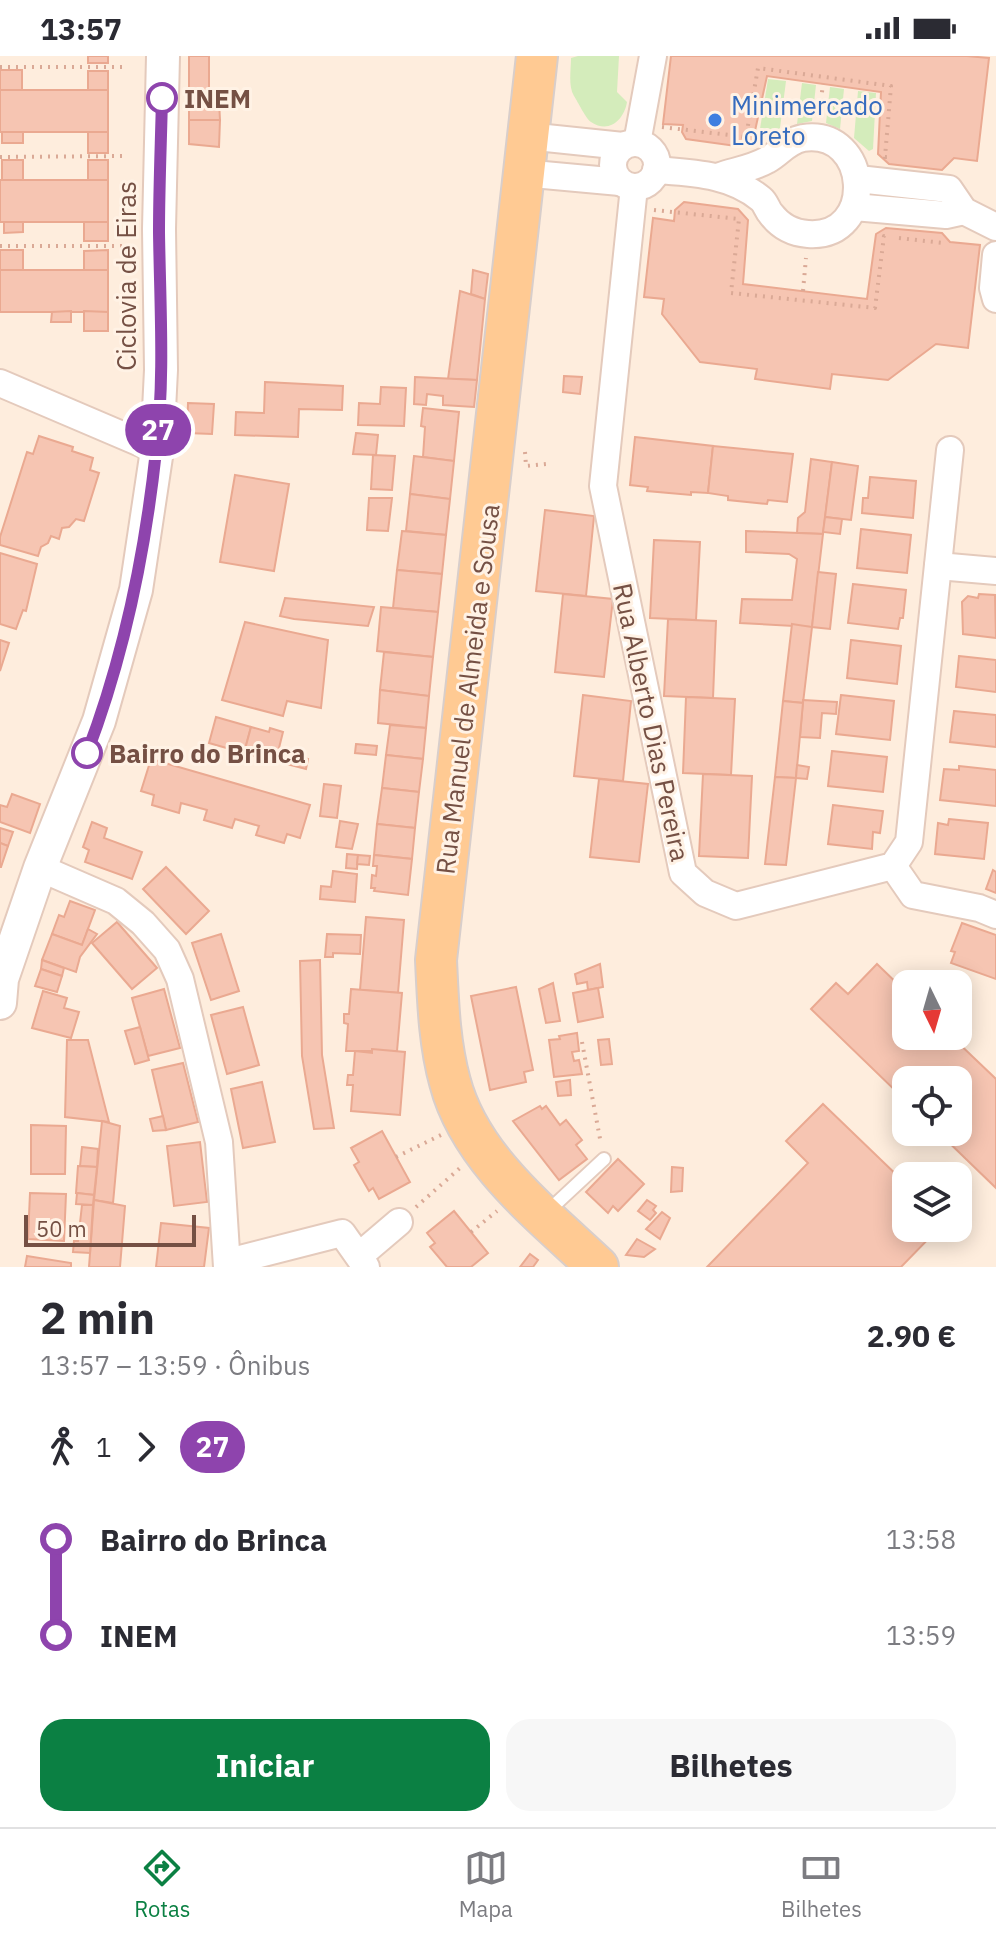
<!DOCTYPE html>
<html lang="pt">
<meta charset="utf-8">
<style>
body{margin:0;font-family:"IBM Plex Sans",sans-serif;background:#f7f7f7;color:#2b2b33;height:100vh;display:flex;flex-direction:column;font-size:30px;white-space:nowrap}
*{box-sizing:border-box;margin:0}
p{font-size:26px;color:#7c7c81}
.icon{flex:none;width:44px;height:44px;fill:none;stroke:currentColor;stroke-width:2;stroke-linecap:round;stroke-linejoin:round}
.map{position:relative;height:1211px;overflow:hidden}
.details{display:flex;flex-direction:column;background:#fff;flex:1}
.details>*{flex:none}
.badge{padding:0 16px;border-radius:26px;font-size:28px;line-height:52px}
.needle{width:52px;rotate:175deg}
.controls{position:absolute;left:892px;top:914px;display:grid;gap:16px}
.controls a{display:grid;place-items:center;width:80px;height:80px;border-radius:16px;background:#fff;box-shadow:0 4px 20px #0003;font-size:40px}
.scale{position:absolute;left:24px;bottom:20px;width:172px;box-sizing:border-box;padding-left:8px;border:4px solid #755044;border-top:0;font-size:22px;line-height:28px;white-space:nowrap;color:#755044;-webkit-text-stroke:6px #fff2e5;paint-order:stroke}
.map>.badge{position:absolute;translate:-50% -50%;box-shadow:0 0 0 4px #fff}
.legs{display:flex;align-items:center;gap:12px;height:88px;padding:0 40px;font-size:26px}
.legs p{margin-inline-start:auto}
.overview{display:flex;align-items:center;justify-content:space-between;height:136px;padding:0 40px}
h1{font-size:44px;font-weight:800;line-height:60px}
.primary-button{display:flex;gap:16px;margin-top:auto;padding:16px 40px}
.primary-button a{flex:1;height:92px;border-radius:24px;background:#0b8043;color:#fff;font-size:32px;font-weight:800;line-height:92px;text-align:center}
.primary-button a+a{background:#f7f7f7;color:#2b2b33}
ul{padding:0 40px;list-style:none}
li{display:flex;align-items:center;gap:28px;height:96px;font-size:30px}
li i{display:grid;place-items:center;width:12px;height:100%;margin:0 10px;background:currentColor}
li i::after{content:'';width:20px;height:20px;margin:-10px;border:6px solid;border-radius:50%;background:#fff}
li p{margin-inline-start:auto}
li:first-child i{background:linear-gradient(#0000 50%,currentColor 0)}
li:last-child i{background:linear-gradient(currentColor 50%,#0000 0)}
.status{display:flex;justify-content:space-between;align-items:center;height:56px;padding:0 40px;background:#fff;direction:ltr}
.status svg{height:22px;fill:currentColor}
.menu{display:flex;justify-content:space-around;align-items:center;height:112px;border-top:2px solid #e1e1e2;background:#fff;font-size:22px;color:#7c7c81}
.menu a{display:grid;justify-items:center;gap:4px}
.menu .on{color:#0b8043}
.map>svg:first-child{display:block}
.green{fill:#d4ecbb}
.building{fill:#f6c5b2;stroke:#eaa991;stroke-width:2}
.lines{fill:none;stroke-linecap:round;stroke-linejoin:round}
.service-casing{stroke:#e4cabc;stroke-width:16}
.minor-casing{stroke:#e4cabc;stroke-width:30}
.tertiary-casing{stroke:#e4cabc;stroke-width:36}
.primary-casing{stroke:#d8cecb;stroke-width:44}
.path{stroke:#daa996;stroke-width:4;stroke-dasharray:2 6;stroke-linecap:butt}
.service{stroke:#fff;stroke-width:12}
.minor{stroke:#fff;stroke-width:26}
.tertiary{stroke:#fff;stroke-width:32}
.primary{stroke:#ffca93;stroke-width:40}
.line-1-casing{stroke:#fff;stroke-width:18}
.line-1{stroke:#8e44ad;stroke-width:12}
.stop-1-dot{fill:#fff;stroke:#8e44ad;stroke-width:4}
.shop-dot{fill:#3f7fe0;stroke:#fff2e5;stroke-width:3}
.labels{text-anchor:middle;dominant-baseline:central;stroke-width:6;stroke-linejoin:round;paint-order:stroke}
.stop-label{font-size:26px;font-weight:bold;fill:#755044;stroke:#fff2e5;text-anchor:start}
.shop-label{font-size:26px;fill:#366cbe;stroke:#fff2e5;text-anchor:start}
.street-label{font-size:26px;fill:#755044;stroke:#fff2e5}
</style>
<div class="status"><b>13:57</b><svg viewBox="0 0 49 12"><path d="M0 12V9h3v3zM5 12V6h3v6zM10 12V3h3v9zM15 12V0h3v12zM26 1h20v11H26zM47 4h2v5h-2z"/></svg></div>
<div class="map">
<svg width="996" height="1211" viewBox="0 0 996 1211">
<rect width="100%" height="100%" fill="#feeddd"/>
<g class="green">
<path d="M578 0H619L617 36 627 46C624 64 609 78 591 66 586 63 578 46 574 40 568 30 571 14 571 2Z"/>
<polygon points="768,23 786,25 780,72 762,82 759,79"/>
<polygon points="802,27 816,29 812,65 797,68"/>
<polygon points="830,31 844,33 840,73 826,67"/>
<polygon points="858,35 876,37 873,93 869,95 854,82"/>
</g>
<g class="building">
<rect x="88" y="0" width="20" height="7"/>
<polygon points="189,0 209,0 209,44 189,42"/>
<polygon points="671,0 967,0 989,2 977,105 954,102 942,114 889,108 878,98 881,36 767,20 753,84 743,91 686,83 682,76 683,69 663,68"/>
<rect x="0" y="14" width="22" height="20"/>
<rect x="88" y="15" width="20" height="19"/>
<rect x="0" y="34" width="108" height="42"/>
<polygon points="189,42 219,45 220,64 189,64"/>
<polygon points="189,64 220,64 219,91 189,88"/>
<rect x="2" y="76" width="21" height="11"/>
<rect x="88" y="76" width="20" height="21"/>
<rect x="2" y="104" width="21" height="20"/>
<rect x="88" y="104" width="20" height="20"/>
<rect x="0" y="124" width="108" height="42"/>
<polygon points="684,146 738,153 748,164 743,228 867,243 876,178 886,172 942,177 950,186 980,189 968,292 936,288 888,324 832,318 830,333 755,323 757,313 700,306 662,258 664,243 644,241 653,162 674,165 675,154"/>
<polygon points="4,166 23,166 23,176 4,177"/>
<rect x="84" y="166" width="24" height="19"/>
<rect x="0" y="194" width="23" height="20"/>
<polygon points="108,194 108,214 84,214 84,195"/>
<rect x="0" y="214" width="108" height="42"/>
<polygon points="473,214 488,218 485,243 471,238"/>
<polygon points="460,235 485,243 477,324 448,323"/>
<polygon points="71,255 71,266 51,266 52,256"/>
<polygon points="84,255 108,256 108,275 84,275"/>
<polygon points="564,320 582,321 580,338 563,336"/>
<polygon points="415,321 477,324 474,351 443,349 443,340 427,338 426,349 414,348"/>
<polygon points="265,326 343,330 342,354 299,353 298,381 235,379 236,356 264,357"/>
<polygon points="381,331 406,332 404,370 358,369 359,347 380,348"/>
<polygon points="188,347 214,348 212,378 187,377"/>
<polygon points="423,352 459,356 454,405 423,401 425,371 421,370"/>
<polygon points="356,377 378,379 376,399 353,398"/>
<polygon points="39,380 73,391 72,395 93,402 90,414 99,417 84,465 76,463 69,471 62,472 59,483 51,480 48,487 41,491 38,500 0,489 0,481 27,396 33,398"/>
<polygon points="635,381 713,390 708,437 691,436 691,439 647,435 648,431 630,429"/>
<polygon points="713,390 793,398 787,446 768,444 767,448 728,444 728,440 708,437"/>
<polygon points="373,399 395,400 392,434 371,433"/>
<polygon points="414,400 454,405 450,443 410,438"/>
<polygon points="811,403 832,406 823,478 797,477 798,462 805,456"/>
<polygon points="832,406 858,410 851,464 825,461"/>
<polygon points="235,419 289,428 274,515 220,506"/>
<polygon points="870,421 916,425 913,462 862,457 863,442 868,442"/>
<polygon points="410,438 450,443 446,479 406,475"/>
<polygon points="369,442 392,442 388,475 367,474"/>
<polygon points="545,454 594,460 586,540 536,535"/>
<polygon points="825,461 842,463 840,478 823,476"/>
<polygon points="861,473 911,479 907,517 857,512"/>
<polygon points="402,475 446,479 442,518 397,514"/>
<polygon points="746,475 823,478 812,571 740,567 742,543 792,544 797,503 789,498 746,496"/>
<polygon points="654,484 700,486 696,564 650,562"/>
<polygon points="0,497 37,508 26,555 23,554 16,573 0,568"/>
<polygon points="397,514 442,518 438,556 393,552"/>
<polygon points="818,516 836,518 830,573 812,571"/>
<polygon points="853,528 906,534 903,562 900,562 898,573 848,567"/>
<polygon points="563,538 613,543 604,621 555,616"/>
<polygon points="979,538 995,539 996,582 963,578 962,546 968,540 978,542"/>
<polygon points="285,542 374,551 368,570 294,563 280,560"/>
<polygon points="381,551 438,556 433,601 377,595"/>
<polygon points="668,563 716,565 713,642 664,640"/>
<polygon points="245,566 328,584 321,652 287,645 283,660 222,644"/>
<polygon points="792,568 812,571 803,647 783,645"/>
<polygon points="0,584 9,587 0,615"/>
<polygon points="851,584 901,590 897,628 847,622"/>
<polygon points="384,596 433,601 429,640 380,634"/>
<polygon points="959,600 996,604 996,636 956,631"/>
<polygon points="380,634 429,640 426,672 378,667"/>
<polygon points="583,639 631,645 623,725 574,720"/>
<polygon points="841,639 894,645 890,684 836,678"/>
<polygon points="686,641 735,643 731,719 683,717"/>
<polygon points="803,644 837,646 836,658 822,657 820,682 800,681"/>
<polygon points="783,645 803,647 796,722 775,721"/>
<polygon points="954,655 996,659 996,691 950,686"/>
<polygon points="216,661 251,671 244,697 209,687"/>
<polygon points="390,669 426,672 423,703 386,699"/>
<polygon points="251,671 269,676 270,672 283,676 278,696 308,703 306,713 244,697"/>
<polygon points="356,688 377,690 376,699 355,697"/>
<polygon points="832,695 887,701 883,736 828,730"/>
<polygon points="386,699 423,703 419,736 382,732"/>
<polygon points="151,703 310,749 300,782 287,778 284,787 256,779 259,770 235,763 232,772 204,764 207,754 181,747 179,757 152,749 154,739 141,735"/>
<polygon points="797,709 809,711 807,723 796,722"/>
<polygon points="959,710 996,714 996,750 940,744 944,713 959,714"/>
<polygon points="703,718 752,720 748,802 699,800"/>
<polygon points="775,721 796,722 786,809 765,808"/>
<polygon points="599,723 648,728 639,806 590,801"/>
<polygon points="324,728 341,730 337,762 320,760"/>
<polygon points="382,732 419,736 415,772 377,768"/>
<polygon points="12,738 40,748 30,777 0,766 0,749 7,751"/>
<polygon points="833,749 883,755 880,777 873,776 872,793 828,788"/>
<polygon points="949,763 988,767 984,803 935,798 938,767 948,769"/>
<polygon points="340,765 358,768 352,793 336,791"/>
<polygon points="92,766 107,772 104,782 142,796 132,823 85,806 89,794 83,791"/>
<polygon points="377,768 415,772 412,803 374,799"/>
<polygon points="0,772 13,776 8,790 0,787"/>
<polygon points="0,787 8,790 1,811 0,811"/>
<polygon points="347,798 358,799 357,813 346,812"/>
<polygon points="358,799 370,800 369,809 357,808"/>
<polygon points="374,799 412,803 408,839 374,835 375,832 371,832 372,819 376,820 377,810 373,810"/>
<polygon points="166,811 209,855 186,878 143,833"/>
<polygon points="993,814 996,816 996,837 986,833"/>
<polygon points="333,815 357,818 355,846 320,843 321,830 331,831"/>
<polygon points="70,845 95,854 82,889 52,878 59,859 64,861"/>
<polygon points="366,861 404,864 398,937 360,934"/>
<polygon points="117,866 157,912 132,933 92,887"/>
<polygon points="962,867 996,879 996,923 951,907 955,896 951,895"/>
<polygon points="88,873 97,878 80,901 76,916 42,904 52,878 82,889"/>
<polygon points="221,878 239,935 211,944 192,887"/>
<polygon points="327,878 361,879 360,898 333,897 333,901 325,901"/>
<polygon points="42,904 64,912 62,920 41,913"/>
<polygon points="320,904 322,999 334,1072 314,1073 302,1000 300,905"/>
<polygon points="600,908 603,931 588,934 587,926 577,928 575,918"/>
<polygon points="877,908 906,936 906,980 951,980 996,1023 996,1132 938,1076 958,1076 958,1024 906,1024 906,1045 811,953 836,927 848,938"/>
<polygon points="41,913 62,920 57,936 35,930"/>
<polygon points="553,927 560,965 546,967 539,933"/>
<polygon points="516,931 533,1014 524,1016 526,1026 490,1034 471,940"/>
<polygon points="598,932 603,961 578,966 573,937"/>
<polygon points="164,933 180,992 148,1000 132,942"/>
<polygon points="351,933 402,937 397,995 346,995 348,968 344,967 344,958 349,958"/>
<polygon points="43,935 67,942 64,952 79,956 71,982 32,972"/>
<polygon points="243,951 259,1009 227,1018 211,959"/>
<polygon points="140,971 149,1004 135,1008 125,975"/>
<polygon points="577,977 579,995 572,996 574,1005 579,1004 582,1018 554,1021 549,984 560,983 559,980"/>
<polygon points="609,983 612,1008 601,1009 598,984"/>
<polygon points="67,984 88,984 109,1066 65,1061"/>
<polygon points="372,993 405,996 400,1059 351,1055 353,1029 347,1029 348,1019 353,1019 355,995 372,997"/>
<polygon points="183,1007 198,1066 166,1074 152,1014"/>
<polygon points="570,1024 571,1039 558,1040 556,1026"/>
<polygon points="262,1026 275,1086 243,1092 231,1033"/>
<polygon points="823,1048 906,1128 906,1172 939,1172 901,1211 707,1211 808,1107 786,1085"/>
<polygon points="540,1050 542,1053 546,1050 560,1069 566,1064 582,1084 576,1089 587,1103 559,1124 513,1065"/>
<polygon points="163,1060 166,1074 153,1075 150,1063"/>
<polygon points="102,1065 120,1070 113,1147 94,1144"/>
<polygon points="31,1069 66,1070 65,1118 31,1118"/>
<polygon points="382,1075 410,1126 379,1143 373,1132 369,1135 354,1109 359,1106 351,1092"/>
<polygon points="200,1086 207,1146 174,1150 167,1090"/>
<polygon points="82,1091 98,1093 97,1111 80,1110"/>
<polygon points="618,1103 644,1128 618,1155 613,1150 608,1157 586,1136"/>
<polygon points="78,1110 97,1111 94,1139 76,1137"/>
<polygon points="672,1111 683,1112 682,1135 671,1136"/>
<polygon points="30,1137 66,1138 64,1185 28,1183"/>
<polygon points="77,1137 94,1139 93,1149 76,1148"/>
<polygon points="94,1144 125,1150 120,1211 89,1211"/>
<polygon points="647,1144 656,1150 653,1154 656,1157 650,1164 638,1155"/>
<polygon points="82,1149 93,1149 90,1197 73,1196 74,1185 78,1185"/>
<polygon points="454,1155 488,1197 471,1211 447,1211 430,1191 435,1187 427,1177"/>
<polygon points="662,1156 670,1162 660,1183 646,1173"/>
<polygon points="161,1167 209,1172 204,1211 156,1211"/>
<polygon points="637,1183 655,1193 644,1201 626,1199"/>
<polygon points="530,1198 538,1204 533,1211 520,1211"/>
<polygon points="27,1200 71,1207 71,1211 25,1211"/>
</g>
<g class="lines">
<g class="service-casing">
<polyline id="service" points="546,1157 604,1103"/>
</g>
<g class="minor-casing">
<g id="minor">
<polyline points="527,80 623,90"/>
<polyline points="637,87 653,0"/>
<circle cx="635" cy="109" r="22"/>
<path d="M656 114C694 117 731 118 761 143 766 147 767 154 771 158 780 170 793 177 808 178 877 183 871 72 803 82 787 85 780 97 767 104 753 112 735 115 720 120"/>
<polyline points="522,117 620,126"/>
<polyline points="858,123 949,133 964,155 996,171"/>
<polyline points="634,131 603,430 683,817 705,837 736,850 893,810 909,786 950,394"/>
<polyline points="854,151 946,159 964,155"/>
<polyline points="996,199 993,232 996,243"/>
<polyline points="0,327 157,394"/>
<polyline points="938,510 996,515"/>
<polyline points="893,810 913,839 979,852 996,859"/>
<polyline points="40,812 116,845 143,867 167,894 180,923 219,1086 227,1211"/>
<polyline points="359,1200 399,1166"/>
<polyline points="228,1206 342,1177 366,1211"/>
</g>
</g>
<g class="tertiary-casing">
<polyline id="tertiary" points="0,947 2,923 40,812 99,665 136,534 157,394 161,314 159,173 163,0"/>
</g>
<g class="primary-casing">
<path id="primary" d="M537 0 436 904C438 945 439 986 450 1026 470 1103 543 1159 598 1211"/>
</g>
<g class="path">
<polyline points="0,11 126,11"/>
<polyline points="819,60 823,28"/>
<polyline points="662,71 746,81 758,12 891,30 885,101 888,101"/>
<polyline points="0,101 125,100"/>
<polyline points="654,154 739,163 731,237 875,252 884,180 886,180"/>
<polyline points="899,182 943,187"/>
<polyline points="0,190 125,190"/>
<polyline points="803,235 806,202"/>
<polyline points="525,396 526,410 547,408"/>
<polyline points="582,986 601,1088"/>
<polyline points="396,1101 441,1079"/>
<polyline points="416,1151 460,1112"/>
<polyline points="471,1176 497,1155"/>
</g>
<use href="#service" class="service"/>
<use href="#minor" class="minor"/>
<use href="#tertiary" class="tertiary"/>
<use href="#primary" class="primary"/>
</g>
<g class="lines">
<g class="line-1-casing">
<path id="line-1" d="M87 697C124 600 145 498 156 395 165 323 160 249 159 176 159 131 161 87 162 42"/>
</g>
<use href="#line-1" class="line-1"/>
</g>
<g class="stop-1-dot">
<circle cx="162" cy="42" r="14"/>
<circle cx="87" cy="697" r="14"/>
</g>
<circle class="shop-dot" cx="715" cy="64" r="8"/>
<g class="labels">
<g class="stop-label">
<text x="184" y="42">INEM</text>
<text x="109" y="697">Bairro do Brinca</text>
</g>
<g class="shop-label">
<text x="731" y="49">Minimercado<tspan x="731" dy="30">Loreto</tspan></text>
</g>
<g class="street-label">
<text transform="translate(126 220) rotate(-90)">Ciclovia de Eiras</text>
<text transform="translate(467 633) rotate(-83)">Rua Manuel de Almeida e Sousa</text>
<text transform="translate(652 666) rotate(78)">Rua Alberto Dias Pereira</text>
</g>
</g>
</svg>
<div class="controls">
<a><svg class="needle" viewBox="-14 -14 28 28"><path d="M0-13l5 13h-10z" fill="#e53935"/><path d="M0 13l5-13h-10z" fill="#7c7c81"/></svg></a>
<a><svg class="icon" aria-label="locate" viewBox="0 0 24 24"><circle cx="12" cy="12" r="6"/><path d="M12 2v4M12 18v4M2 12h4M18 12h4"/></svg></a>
<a><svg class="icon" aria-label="layers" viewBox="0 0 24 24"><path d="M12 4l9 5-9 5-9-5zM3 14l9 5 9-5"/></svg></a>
</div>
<div class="scale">50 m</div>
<b class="badge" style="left:158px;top:374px;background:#8e44ad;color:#fff">27</b>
</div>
<section class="details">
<div class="overview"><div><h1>2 min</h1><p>13:57 – 13:59 · Ônibus</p></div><b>2.90 €</b></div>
<div class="legs"><svg class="icon" aria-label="walk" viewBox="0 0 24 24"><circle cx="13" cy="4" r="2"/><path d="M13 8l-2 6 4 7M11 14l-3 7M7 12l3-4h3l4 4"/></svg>1<svg class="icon" aria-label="forward" viewBox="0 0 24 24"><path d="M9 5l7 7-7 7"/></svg><b class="badge" style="background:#8e44ad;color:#fff">27</b></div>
<ul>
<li><i style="color:#8e44ad"></i><b>Bairro do Brinca</b><p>13:58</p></li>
<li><i style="color:#8e44ad"></i><b>INEM</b><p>13:59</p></li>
</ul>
<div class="primary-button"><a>Iniciar</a><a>Bilhetes</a></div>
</section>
<nav class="menu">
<a class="on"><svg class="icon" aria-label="directions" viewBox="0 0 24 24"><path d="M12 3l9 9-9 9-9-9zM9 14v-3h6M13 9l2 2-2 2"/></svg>Rotas</a>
<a><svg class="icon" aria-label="map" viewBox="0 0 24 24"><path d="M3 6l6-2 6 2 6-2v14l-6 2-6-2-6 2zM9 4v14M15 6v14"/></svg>Mapa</a>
<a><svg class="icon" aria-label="tickets" viewBox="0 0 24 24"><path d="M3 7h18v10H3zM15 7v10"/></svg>Bilhetes</a>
</nav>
